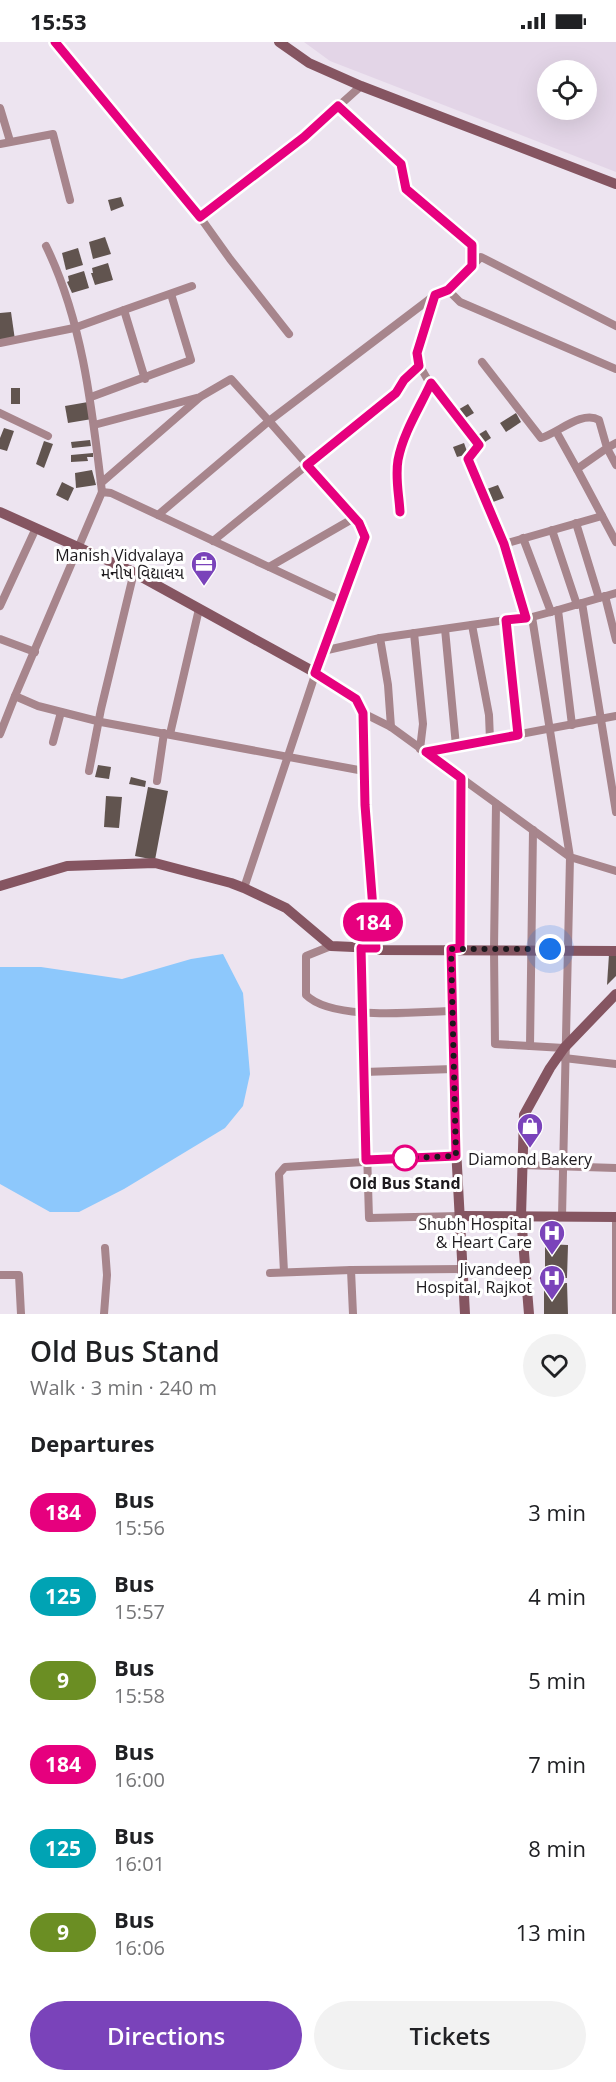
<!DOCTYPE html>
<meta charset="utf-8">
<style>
body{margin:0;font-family:"Open Sans","Noto Sans Gujarati",sans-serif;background:#f2f2f2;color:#202124;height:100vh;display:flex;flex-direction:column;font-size:22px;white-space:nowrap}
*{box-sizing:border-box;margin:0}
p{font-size:20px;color:#757577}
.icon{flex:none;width:33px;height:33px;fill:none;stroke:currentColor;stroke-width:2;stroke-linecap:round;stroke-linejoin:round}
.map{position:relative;height:1272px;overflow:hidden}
.drawer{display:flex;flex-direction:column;background:#fff;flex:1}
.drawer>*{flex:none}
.badge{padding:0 12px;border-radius:20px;font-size:21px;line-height:39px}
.buttons{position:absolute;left:537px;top:18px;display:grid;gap:12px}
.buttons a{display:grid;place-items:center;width:60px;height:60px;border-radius:50%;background:#fff;box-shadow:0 6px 24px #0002;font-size:30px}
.you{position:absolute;width:30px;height:30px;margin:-15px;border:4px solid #fff;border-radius:50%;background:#1a73e8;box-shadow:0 0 0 9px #1a73e833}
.map>.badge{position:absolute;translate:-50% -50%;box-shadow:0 0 0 3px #fff}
h2{padding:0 30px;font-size:22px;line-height:54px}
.round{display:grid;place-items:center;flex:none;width:63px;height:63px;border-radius:32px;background:#f2f2f2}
.headline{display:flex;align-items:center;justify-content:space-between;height:102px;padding:0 30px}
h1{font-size:28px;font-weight:600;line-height:45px}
.action{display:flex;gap:12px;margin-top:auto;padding:12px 30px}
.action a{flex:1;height:69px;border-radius:36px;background:#7a43ba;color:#fff;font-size:24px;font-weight:600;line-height:69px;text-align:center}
.action a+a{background:#f2f2f2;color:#202124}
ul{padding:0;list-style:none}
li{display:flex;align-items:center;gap:18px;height:84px;padding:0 30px}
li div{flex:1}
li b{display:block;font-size:22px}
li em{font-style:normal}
li .badge{min-width:66px;font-weight:700;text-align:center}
.status{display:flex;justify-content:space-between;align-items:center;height:42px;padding:0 30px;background:#fff;direction:ltr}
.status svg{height:16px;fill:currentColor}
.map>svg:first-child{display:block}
.built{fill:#e3d5e7;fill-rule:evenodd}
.water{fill:#8dc8fc}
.building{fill:#61544f}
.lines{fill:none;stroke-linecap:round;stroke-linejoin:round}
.street{stroke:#a7858c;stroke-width:8}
.secondary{stroke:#855561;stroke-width:10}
.line-casing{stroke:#fff;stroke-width:14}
.line{stroke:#e6007e;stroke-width:9}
.walk{stroke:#1c191d;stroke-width:6;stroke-dasharray:0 10.8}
.stop-dot{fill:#fff;stroke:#e6007e;stroke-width:3}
.labels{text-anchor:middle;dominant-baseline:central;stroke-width:6;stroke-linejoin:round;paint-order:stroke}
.poi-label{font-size:16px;fill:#1c191d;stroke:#fff;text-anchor:end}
.stop-label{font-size:16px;font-weight:bold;fill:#1c191d;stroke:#fff}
</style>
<div class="status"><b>15:53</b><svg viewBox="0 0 49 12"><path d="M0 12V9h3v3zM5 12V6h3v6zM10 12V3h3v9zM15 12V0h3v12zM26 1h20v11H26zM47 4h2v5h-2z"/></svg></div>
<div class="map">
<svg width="616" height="1272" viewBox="0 0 616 1272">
<rect width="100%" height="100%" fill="#ede4f0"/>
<path class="built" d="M304 0H616V130L330 19ZM548 28H586V68H548Z"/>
<polygon class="water" points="223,912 243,951 250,1032 243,1064 225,1086 124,1147 79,1170 50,1170 0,1142 0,925 41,925 122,937 191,917"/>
<g class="building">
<polygon points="121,155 124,164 111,169 108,158"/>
<polygon points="105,195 111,212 93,217 89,200"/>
<polygon points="78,206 83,223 66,228 62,211"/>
<polygon points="108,221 113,238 95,243 91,231 93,231 92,226"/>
<polygon points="84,229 89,246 72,251 67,240 69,239 68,234"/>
<polygon points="11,270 15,298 0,299 0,271"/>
<rect x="11" y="346" width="9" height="16"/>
<polygon points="88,360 92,377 68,381 65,364"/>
<polygon points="468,362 474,371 462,378 456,369"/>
<polygon points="516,371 521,380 506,390 500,381"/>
<polygon points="4,386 14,389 7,409 0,407 0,396"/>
<polygon points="486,388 491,396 482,402 476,394"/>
<polygon points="90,398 91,404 72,406 71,400"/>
<polygon points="44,399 53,402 44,426 36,422"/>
<polygon points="464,401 468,412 457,415 453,405"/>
<polygon points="93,411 93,415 87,415 88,419 71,420 71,413"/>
<polygon points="92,428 96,443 76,446 75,431"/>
<polygon points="62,440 74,446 68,459 56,453"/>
<polygon points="498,443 504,456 493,460 487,447"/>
<polygon points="98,723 111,725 109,737 95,735"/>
<polygon points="131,735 146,739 145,745 129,742"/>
<polygon points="148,745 168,749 155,818 135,814"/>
<polygon points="106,754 122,755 119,786 104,785"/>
<polygon points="609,912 616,912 616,934 607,943"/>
<polygon points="545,1202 568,1203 567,1236 545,1236"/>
<polygon points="567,1241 568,1272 544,1272 544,1242"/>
</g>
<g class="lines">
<g class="street">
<polyline points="55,0 200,175 230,217 289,292"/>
<polyline points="338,64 401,122 406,147 467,197 472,203 472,224"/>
<polyline points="0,66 10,99"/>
<polyline points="0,102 53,92 70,158"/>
<polyline points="200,175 304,95 361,44"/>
<path d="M46 204C83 280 92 367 102 450"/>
<polyline points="448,248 460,260 616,327"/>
<polyline points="124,268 192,244"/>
<polyline points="0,301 74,286 124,268 145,337"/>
<path d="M482 320 541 396C558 391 582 368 599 378L607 406 577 427 616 500"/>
<polyline points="91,355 191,318 171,252"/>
<polyline points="0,371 48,394"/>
<polyline points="94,383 200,355 231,337 269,379 158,473"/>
<polyline points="557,391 577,427"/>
<polyline points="616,401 607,406 616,423"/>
<polyline points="101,441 199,356"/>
<path d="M400 469C399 452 395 435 398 418 403 391 420 365 431 341"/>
<polyline points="576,481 599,556"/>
<polyline points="552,488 577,563"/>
<polyline points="523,496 551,570"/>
<polyline points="213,499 396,351 404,338 419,324"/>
<path d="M504 502 468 417 479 403C464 387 416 331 417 311 419 292 430 272 435 253L448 248 481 215 616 284"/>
<polyline points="269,525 344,560"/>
<polyline points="605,554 616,598"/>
<polyline points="582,561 616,770"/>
<polyline points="0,564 36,486"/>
<polyline points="558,568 616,551"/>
<polyline points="532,575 558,568 572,683"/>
<polyline points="526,576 504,502 602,474"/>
<polyline points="506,578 532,575 570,815 616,829"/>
<polyline points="472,583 489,673 490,698"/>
<polyline points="445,587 456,704"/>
<polyline points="414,591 423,682 420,707"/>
<polyline points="380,596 388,643 391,685"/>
<polyline points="0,597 35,610"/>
<polyline points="323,609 344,560 365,495 359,481 354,476"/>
<polyline points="363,671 391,685 570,815 562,1175"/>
<polyline points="0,692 15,654"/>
<polyline points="170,692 199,567"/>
<polyline points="53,700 61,670"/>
<polyline points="425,710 616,674"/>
<polyline points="89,729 101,667 134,530"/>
<polyline points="364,729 101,680 38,664 15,654 102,450 111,451 269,525 354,476 269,379 435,253"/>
<polyline points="157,739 164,691"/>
<polyline points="496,762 494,907 495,1002 564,1006"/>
<polyline points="244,846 323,609 380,596 506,578 518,693"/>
<path d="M331 904 306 914V953C332 979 416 970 452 969"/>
<polyline points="361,906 369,1176 460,1174"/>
<polyline points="460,906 461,736"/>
<polyline points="530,1004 533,788"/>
<polyline points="564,1016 616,1022"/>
<polyline points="364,1030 453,1027"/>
<polyline points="521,1123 616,1126"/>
<polyline points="616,1175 616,1272"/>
<polyline points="284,1230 279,1132 285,1125 457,1114"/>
<polyline points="270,1231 351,1228"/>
<polyline points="0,1233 19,1233 21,1272"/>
<polyline points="104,1272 107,1233 105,1206"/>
<polyline points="353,1272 351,1228 462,1227"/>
</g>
<g class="secondary">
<polyline points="279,0 309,21 361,44 616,142"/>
<polyline points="0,470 129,528 316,631 356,657 363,671 365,763 374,900 378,908 616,909"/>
<polyline points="0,844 67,824 155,821 231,841 244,846 286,866 331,904 376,906"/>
<polyline points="451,907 454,1069 465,1272"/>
<polyline points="460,1174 616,1175"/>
<polyline points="529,1272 521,1174 524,1073 550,1026 564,1006 616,952"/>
</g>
</g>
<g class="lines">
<g class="line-casing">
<path id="line" d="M55 0 200 175 304 95 338 64 401 122 406 147 472 203V224L448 248 435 253 417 311 419 324 404 338 396 351 307 423 359 481 365 495 315 631 356 657 363 671 365 763 376 906H361L366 1118 456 1114 451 907 460 906 461 736 426 710 518 693 506 578 526 576 504 502 468 417 479 403 431 341C420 365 403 391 398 418 395 436 399 452 400 470"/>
</g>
<use href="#line" class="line"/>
<polyline class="walk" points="405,1116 456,1114 451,907 550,907"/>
</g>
<defs>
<g id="office-pin" transform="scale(1.35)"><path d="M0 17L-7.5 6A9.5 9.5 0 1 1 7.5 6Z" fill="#7a43ba" stroke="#fff"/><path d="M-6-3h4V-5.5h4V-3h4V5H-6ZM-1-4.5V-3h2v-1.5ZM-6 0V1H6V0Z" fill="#fff"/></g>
<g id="shop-pin" transform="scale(1.35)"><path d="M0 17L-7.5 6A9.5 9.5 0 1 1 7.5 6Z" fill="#7a43ba" stroke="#fff"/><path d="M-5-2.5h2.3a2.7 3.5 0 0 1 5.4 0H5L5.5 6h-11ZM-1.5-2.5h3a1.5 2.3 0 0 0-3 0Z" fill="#fff"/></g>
<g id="hospital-pin" transform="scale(1.35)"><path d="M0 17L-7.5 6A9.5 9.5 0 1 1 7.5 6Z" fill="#7a43ba" stroke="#fff"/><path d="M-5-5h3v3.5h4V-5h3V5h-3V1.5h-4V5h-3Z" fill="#fff"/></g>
</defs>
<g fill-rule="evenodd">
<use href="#office-pin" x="204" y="522"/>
<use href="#shop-pin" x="530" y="1084"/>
<use href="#hospital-pin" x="552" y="1191"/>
<use href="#hospital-pin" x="552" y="1236"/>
</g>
<circle class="stop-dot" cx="405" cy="1116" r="12"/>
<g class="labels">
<g class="poi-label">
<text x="184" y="513">Manish Vidyalaya<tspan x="184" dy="18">મનીષ વિદ્યાલય</tspan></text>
<text x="530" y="1117" text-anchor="middle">Diamond Bakery</text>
<text x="532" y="1182">Shubh Hospital<tspan x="532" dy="18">&amp; Heart Care</tspan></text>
<text x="532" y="1227">Jivandeep<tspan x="532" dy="18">Hospital, Rajkot</tspan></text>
</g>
<g class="stop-label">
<text x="405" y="1141">Old Bus Stand</text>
</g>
</g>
</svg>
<div class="buttons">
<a><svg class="icon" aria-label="locate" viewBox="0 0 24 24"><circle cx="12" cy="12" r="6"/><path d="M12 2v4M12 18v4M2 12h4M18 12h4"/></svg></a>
</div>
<div class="you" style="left:550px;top:907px"></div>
<b class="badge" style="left:373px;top:880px;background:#e6007e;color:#fff">184</b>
</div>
<section class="drawer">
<div class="headline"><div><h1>Old Bus Stand</h1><p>Walk · 3 min · 240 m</p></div><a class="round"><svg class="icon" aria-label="heart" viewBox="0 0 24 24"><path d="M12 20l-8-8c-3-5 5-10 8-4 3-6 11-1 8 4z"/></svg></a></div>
<h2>Departures</h2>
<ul>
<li><span class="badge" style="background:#e6007e;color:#fff">184</span><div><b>Bus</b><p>15:56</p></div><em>3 min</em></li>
<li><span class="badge" style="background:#00a3b4;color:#fff">125</span><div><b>Bus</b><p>15:57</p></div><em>4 min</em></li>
<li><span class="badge" style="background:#6b8e23;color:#fff">9</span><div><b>Bus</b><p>15:58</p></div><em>5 min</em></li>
<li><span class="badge" style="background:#e6007e;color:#fff">184</span><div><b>Bus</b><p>16:00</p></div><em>7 min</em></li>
<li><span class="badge" style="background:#00a3b4;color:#fff">125</span><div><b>Bus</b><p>16:01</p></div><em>8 min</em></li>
<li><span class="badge" style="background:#6b8e23;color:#fff">9</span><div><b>Bus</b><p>16:06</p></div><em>13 min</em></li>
</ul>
<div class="action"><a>Directions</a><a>Tickets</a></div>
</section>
